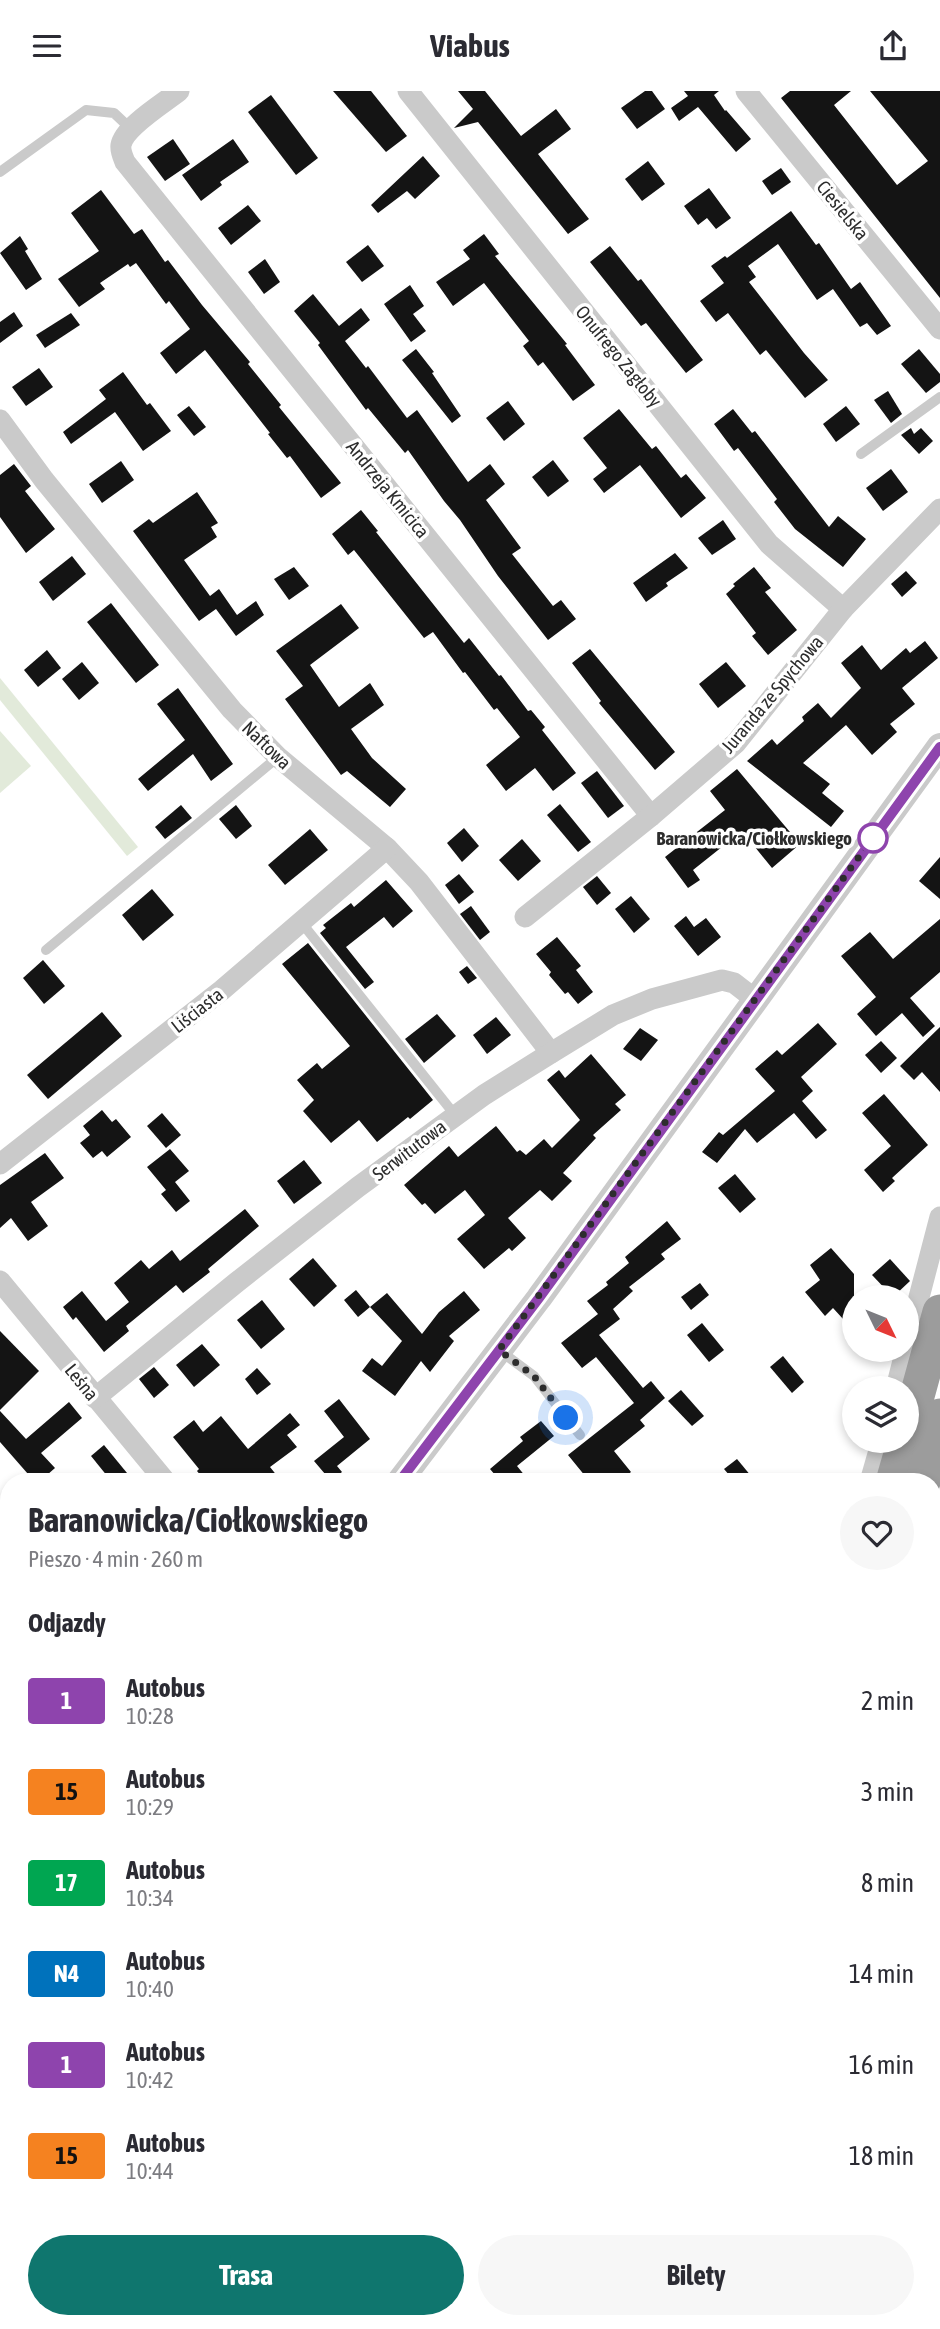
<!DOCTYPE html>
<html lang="pl">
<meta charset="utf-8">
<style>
body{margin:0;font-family:"Asap Condensed",sans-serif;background:#f7f7f7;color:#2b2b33;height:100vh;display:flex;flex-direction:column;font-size:26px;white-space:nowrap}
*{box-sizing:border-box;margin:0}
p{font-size:23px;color:#7c7c81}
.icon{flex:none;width:38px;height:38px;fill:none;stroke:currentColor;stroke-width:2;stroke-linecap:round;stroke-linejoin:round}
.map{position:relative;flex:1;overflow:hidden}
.details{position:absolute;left:0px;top:1382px;width:942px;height:856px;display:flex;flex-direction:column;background:#fff;border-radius:28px 28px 0 0;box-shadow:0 4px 10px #0003}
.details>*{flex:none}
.badge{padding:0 14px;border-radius:5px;font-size:24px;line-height:46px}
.needle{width:46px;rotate:133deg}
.controls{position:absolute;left:842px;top:1194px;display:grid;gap:14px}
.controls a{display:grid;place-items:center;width:77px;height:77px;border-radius:50%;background:#fff;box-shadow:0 4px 10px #0003;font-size:35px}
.you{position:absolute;width:35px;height:35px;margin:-18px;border:5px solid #fff;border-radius:50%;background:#1a73e8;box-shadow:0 0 0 10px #1a73e833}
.map>.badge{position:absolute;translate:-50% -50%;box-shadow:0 0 0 4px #fff}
h2{padding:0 28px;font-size:26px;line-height:63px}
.round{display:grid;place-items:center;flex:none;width:74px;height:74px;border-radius:37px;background:#f7f7f7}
.overview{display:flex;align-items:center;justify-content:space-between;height:119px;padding:0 28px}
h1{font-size:33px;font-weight:700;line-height:52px}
.primary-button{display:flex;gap:14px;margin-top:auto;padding:14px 28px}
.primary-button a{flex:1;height:80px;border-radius:42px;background:#0f766e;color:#fff;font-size:28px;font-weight:700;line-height:80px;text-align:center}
.primary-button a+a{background:#f7f7f7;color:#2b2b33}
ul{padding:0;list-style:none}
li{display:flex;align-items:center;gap:21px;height:91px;padding:0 28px}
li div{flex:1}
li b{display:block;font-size:26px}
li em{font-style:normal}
li .badge{min-width:77px;font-weight:700;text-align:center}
header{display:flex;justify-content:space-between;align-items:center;height:91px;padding:0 28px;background:#fff;font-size:32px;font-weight:700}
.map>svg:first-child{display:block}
.green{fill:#e2eada}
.building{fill:#141414}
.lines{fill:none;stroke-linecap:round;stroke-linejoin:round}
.service{stroke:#cacaca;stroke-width:10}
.minor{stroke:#cacaca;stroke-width:21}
.tertiary{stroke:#cacaca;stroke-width:26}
.trunk{stroke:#9c9c9c;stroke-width:35}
.line-casing{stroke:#fff;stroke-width:16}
.line{stroke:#8e44ad;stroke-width:10}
.walk{stroke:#2d2d2d;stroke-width:7;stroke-dasharray:0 12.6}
.stop-dot{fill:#fff;stroke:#8e44ad;stroke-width:3.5}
.labels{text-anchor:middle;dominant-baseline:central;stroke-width:7;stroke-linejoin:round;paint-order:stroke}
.street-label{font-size:19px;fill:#2d2d2d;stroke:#fff}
.stop-label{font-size:19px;font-weight:bold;fill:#2d2d2d;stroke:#fff;text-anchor:end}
</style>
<header><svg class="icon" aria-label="menu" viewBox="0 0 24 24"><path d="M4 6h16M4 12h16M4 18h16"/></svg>Viabus<svg class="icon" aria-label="share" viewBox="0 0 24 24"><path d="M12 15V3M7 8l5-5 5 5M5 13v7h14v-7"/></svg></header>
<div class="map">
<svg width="940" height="2238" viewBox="0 0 940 2238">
<rect width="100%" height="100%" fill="#fff"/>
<g class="green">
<polygon points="0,587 138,756 127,765 0,609"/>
<polygon points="0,640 31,675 0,702"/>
</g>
<g class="building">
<polygon points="333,0 371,0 407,45 386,61"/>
<polygon points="458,0 485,0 521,45 556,18 571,38 538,63 589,128 568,143 478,31 454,37 473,18"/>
<polygon points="645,0 652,0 665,18 637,38 621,17"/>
<polygon points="684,0 719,0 714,4 725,20 726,19 751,48 736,61 698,16 679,30 671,17 688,5"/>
<polygon points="790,0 851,0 834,14 897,94 928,70 870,0 940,0 940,207 781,7"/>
<polygon points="271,4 318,67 296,84 248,21"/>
<polygon points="173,48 190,73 165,90 147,66"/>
<polygon points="233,48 249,71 220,91 222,94 201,110 182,84"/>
<polygon points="423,65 440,85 415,108 407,100 378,122 371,114"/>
<polygon points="648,70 665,93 642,110 625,88"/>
<polygon points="781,77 791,91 772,104 762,90"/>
<polygon points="709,97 731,127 716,138 707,127 698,134 684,115"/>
<polygon points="101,99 134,143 142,138 165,171 168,169 202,214 250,271 248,273 281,314 279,316 341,392 321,407 290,365 287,367 268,343 270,342 205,259 176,283 160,262 190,238 169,210 166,213 136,172 130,176 128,173 100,192 105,198 79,216 58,188 99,160 71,122"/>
<polygon points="248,114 261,130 231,154 218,137"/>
<polygon points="791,120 816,154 819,152 851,198 860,191 891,235 877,244 867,232 860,236 833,198 817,209 778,153 748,175 756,186 749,191 804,262 828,289 805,307 766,259 760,264 728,222 716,231 700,210 724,192 711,175 725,165 727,167"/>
<polygon points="484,143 499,163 495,165 567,253 565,254 595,294 573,310 543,271 538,275 523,255 529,250 484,192 453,215 436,191 470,168 463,159"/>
<polygon points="20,145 28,158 25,160 42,188 26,199 0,162"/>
<polygon points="368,154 384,175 362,191 346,171"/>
<polygon points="610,155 638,190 641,188 703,269 686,282 646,232 641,235 590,171"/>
<polygon points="265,168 280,191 264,203 248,181"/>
<polygon points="410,194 424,215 413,223 426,240 411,251 384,213"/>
<polygon points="313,203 339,235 361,217 370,229 345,250 366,277 368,275 407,327 417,319 468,391 490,373 505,393 486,409 521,457 512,463 553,515 561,509 576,528 548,549 498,485 460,429 444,410 408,359 405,362 368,317 366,319 318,254 320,252 294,220"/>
<polygon points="14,221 23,235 0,252 0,231"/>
<polygon points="71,222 80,234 45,257 36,244"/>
<polygon points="416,258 434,281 432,282 461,325 452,332 402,269"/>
<polygon points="919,258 940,283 940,291 926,302 901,273"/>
<polygon points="39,277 53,296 26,315 12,296"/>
<polygon points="123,281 147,314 150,312 171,340 143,360 115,321 71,353 63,341 106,308 99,299"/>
<polygon points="888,300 902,323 891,332 874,309"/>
<polygon points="508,310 525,333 504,350 486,327"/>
<polygon points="189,315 206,336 194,345 177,324"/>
<polygon points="846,315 860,333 836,351 823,333"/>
<polygon points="619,318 652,358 656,355 681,387 686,383 706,407 681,427 640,374 604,402 593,388 607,377 583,347"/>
<polygon points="733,318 752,342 755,340 829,436 838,425 866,448 843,476 795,438 774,411 777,408 738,357 734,360 714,333"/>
<polygon points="911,337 914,343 921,337 933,350 919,363 901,344"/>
<polygon points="553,369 569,390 548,406 532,386"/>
<polygon points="121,370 134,389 102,412 89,393"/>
<polygon points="14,373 31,395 25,400 55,438 26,462 0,426 0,384"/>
<polygon points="891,378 908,401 883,420 866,397"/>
<polygon points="197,401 218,432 211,436 217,446 184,469 210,505 219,498 237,524 256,510 264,524 236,545 216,518 199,530 133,440 149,428 153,432"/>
<polygon points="361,419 378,440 376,441 464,552 469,547 499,585 501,584 528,620 531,619 545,636 542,639 576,682 553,700 535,677 506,700 486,674 520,646 497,617 494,619 465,581 463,582 433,541 424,547 354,459 348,464 332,443"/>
<polygon points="723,429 736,448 712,464 698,447"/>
<polygon points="675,462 688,477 666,492 668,495 646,511 633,492"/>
<polygon points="72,465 86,483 53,510 39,491"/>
<polygon points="294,476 309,495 289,509 274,488"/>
<polygon points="754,476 771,497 765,501 797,539 768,564 752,545 756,542 726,503 735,495 733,493"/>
<polygon points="906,480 917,492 902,506 891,493"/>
<polygon points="111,512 159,574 136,592 87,531"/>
<polygon points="341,513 359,537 310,574 339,616 370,592 384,614 351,638 372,667 406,698 390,716 347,680 341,684 285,608 303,595 276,560"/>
<polygon points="925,550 938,567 902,597 915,613 890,633 897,641 872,664 846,634 803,672 830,693 822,702 844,720 831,736 747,670 772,648 777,654 804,630 802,626 818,612 831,627 861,597 841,572 862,554 881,579 906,557 910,562"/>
<polygon points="590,558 675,661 655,679 599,612 601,610 572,572"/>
<polygon points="47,559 61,577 38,596 24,579"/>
<polygon points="82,571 99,592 79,609 62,588"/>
<polygon points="726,571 746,595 718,617 699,593"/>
<polygon points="178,597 233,673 211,690 193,663 148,700 138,688 185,649 157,613"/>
<polygon points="737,678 800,753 772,777 742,740 693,779 700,789 688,797 665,766 725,719 710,700"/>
<polygon points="597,680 624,715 608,727 581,692"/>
<polygon points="560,713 591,751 578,761 547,724"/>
<polygon points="181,714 192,727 165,748 155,736"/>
<polygon points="236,714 252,735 236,748 219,728"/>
<polygon points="464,737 479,755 462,771 447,752"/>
<polygon points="310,738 328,759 285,794 268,774"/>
<polygon points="522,748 541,770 518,790 499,769"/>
<polygon points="940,766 940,808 919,790"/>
<polygon points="459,783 474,801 459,813 445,794"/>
<polygon points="597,785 611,802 597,814 583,796"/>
<polygon points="386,789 413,820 393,837 384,826 346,856 374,891 365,898 320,842 326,837 323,834 351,812 354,816"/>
<polygon points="152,798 174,824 143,850 122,824"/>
<polygon points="631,805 650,828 634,842 615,818"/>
<polygon points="471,815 490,841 480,849 460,823"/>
<polygon points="686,825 694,836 706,827 721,846 698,865 674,835"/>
<polygon points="940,828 940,881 910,907 935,935 923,946 902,922 876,945 857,923 876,906 841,865 870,841 893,868"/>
<polygon points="557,846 581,875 576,879 593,901 578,913 568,901 565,903 549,884 551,881 536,863"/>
<polygon points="308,852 433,1009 410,1028 408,1026 377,1051 359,1029 331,1052 303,1020 314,1009 297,989 317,972 322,978 350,955 282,873"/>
<polygon points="43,869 65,895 44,913 23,887"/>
<polygon points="467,875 477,887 468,893 459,881"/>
<polygon points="102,921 122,945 48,1008 27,984"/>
<polygon points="437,923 456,945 424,972 405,948"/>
<polygon points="496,926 511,944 487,963 473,944"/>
<polygon points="818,932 837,953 801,986 813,1000 802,1010 827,1039 816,1048 794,1022 757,1052 745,1038 717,1072 702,1061 719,1041 723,1044 775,1000 755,978 777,959 782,964"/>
<polygon points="940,936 940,1001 922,981 914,989 900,975"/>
<polygon points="640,937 658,949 641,970 623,958"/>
<polygon points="881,950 897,967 881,982 865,964"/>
<polygon points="591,963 626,1004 615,1013 621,1019 593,1044 596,1047 563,1082 572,1090 552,1110 540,1099 508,1127 526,1147 512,1160 509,1157 484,1178 457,1148 485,1124 465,1099 435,1123 425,1112 422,1114 404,1094 449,1055 458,1066 496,1035 517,1061 520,1059 526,1064 544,1048 552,1057 580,1029 547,989 559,979 565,987"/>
<polygon points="884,1003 928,1054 892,1087 895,1090 883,1101 864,1079 891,1055 862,1022"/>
<polygon points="102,1019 112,1031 116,1028 131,1046 107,1066 102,1060 93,1067 80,1052 90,1044 83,1035"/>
<polygon points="162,1022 181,1044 166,1057 147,1035"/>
<polygon points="170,1058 189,1080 175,1091 190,1110 176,1121 161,1103 166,1099 147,1076"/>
<polygon points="45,1062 64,1087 31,1111 48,1135 28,1150 11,1127 0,1137 0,1094"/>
<polygon points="304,1069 322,1092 294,1113 277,1090"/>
<polygon points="735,1083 756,1108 740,1122 718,1097"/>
<polygon points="245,1118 259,1135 208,1178 210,1181 183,1202 176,1194 126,1235 129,1240 104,1261 76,1226 73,1229 63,1216 82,1200 106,1230 129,1211 114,1192 141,1169 149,1178 172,1159 180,1170"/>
<polygon points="667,1130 681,1148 661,1163 665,1168 629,1196 633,1200 613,1218 620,1228 599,1244 643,1297 651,1290 665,1307 640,1329 645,1335 614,1360 631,1381 619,1391 607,1391 600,1383 590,1391 568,1364 634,1312 596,1266 582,1277 561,1252 598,1223 587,1210 608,1194 606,1191 629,1172 625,1166"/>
<polygon points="831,1157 854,1183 854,1240 833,1217 825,1225 805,1201 820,1189 810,1174"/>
<polygon points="313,1167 337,1195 314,1216 289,1188"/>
<polygon points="890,1168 910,1190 893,1206 872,1184"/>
<polygon points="700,1192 709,1204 691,1219 681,1206"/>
<polygon points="356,1199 370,1216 387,1202 422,1243 439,1221 464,1200 480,1219 449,1245 454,1250 430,1281 421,1270 395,1305 362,1280 372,1267 382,1275 402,1250 370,1216 358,1226 344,1209"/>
<polygon points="262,1209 285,1238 261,1258 237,1229"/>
<polygon points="702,1232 724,1259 709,1271 687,1244"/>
<polygon points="0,1240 39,1280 0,1319"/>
<polygon points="202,1253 220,1274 194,1296 176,1274"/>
<polygon points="783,1265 804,1291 792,1302 770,1276"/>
<polygon points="154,1276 169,1294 154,1307 139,1288"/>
<polygon points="257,1277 271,1293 257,1304 245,1288"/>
<polygon points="681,1299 704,1325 692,1335 668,1310"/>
<polygon points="339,1308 370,1348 337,1375 342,1381 331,1390 314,1370 344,1346 324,1320"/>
<polygon points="69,1311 82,1327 41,1362 55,1377 39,1391 35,1391 0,1351 0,1320 26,1348"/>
<polygon points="290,1322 300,1334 287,1344 297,1356 270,1376 282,1391 206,1391 197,1380 199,1378 173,1346 194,1329 203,1341 221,1325 248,1358"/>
<polygon points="541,1330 554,1345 517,1375 530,1391 501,1391 490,1378 523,1350 520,1346"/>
<polygon points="104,1354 127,1382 115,1391 112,1391 91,1365"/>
<polygon points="737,1368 756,1391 735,1391 724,1378"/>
</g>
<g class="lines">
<g class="service">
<polyline points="0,81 86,19 114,22 131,38"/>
<polyline points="861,363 940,306"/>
<polyline points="301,831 455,1024"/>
<polyline points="46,859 278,666"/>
<polyline points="499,1259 534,1285 580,1344"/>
<polyline points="933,1925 940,1924"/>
</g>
<g class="minor">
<path d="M179 0C164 12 124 36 121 54 120 60 123 66 125 71L651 725"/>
<polyline points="408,0 769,453 843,518"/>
<polyline points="746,0 940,238"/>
<polyline points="0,329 44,389 232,619 278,666 387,757 419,791 551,962"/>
<polyline points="525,826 651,725 736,652 843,518 940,418"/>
<polyline points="0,1073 222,899 387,757"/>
<polyline points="0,1190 166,1391"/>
<polyline points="906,1256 940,1126"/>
<polyline points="896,1297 906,1258"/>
<polyline points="95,1307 237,1191 358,1096 484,1004 551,962 613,924 652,908 722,889 734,892 756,909"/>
<polyline points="870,1391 882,1349"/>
<polyline points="933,1448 940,1419"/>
<polyline points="0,1507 9,1516"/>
<polyline points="933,1747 940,1750"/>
<polyline points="933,1778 940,1781"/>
<polyline points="933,2038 940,2040"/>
<polyline points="732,2238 735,2230"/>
</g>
<g class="tertiary">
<polyline points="399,1391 539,1207 940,655"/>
<polyline points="0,1938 9,1925"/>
</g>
<g class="trunk">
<polyline points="906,1345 940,1221"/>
<polyline points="893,1391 905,1349"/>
<polyline points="923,1391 940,1325"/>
<polyline points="669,2238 671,2230"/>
<polyline points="701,2238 704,2230"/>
</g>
</g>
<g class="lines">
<g class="line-casing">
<polyline id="line" points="399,1391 539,1207 940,656"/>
</g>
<use href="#line" class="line"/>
<polyline class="walk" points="566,1327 534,1285 499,1259 880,737 873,747"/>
</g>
<circle class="stop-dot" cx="873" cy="747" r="14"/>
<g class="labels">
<g class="street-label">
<text transform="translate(843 119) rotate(51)">Ciesielska</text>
<text transform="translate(619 265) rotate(51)">Onufrego Zagłoby</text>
<text transform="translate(388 398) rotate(51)">Andrzeja Kmicica</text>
<text transform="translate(772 603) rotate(-50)">Juranda ze Spychowa</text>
<text transform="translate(267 654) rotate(44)">Naftowa</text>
<text transform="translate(197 919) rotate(-38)">Liściasta</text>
<text transform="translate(409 1059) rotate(-37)">Serwitutowa</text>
<text transform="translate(82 1291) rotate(51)">Leśna</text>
</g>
<g class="stop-label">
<text x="852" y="747">Baranowicka/Ciołkowskiego</text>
</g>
</g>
</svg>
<div class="controls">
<a><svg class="needle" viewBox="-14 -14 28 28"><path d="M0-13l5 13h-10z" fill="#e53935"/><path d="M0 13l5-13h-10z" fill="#7c7c81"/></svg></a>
<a><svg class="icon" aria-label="layers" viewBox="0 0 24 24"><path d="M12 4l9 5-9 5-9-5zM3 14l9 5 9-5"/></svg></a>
</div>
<div class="you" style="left:566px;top:1327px"></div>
<section class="details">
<div class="overview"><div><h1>Baranowicka/Ciołkowskiego</h1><p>Pieszo · 4 min · 260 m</p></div><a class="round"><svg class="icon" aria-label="heart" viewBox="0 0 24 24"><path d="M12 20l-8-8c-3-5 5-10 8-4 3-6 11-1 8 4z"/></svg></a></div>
<h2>Odjazdy</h2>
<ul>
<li><span class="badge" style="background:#8e44ad;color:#fff">1</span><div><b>Autobus</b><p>10:28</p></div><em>2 min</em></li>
<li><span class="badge" style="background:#f58220;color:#111">15</span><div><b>Autobus</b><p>10:29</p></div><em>3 min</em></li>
<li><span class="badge" style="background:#00a651;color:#fff">17</span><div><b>Autobus</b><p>10:34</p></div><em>8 min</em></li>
<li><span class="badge" style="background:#0072bc;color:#fff">N4</span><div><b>Autobus</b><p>10:40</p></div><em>14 min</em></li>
<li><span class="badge" style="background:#8e44ad;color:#fff">1</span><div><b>Autobus</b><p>10:42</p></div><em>16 min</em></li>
<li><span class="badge" style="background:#f58220;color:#111">15</span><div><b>Autobus</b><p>10:44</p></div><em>18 min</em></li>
</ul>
<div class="primary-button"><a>Trasa</a><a>Bilety</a></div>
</section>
</div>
